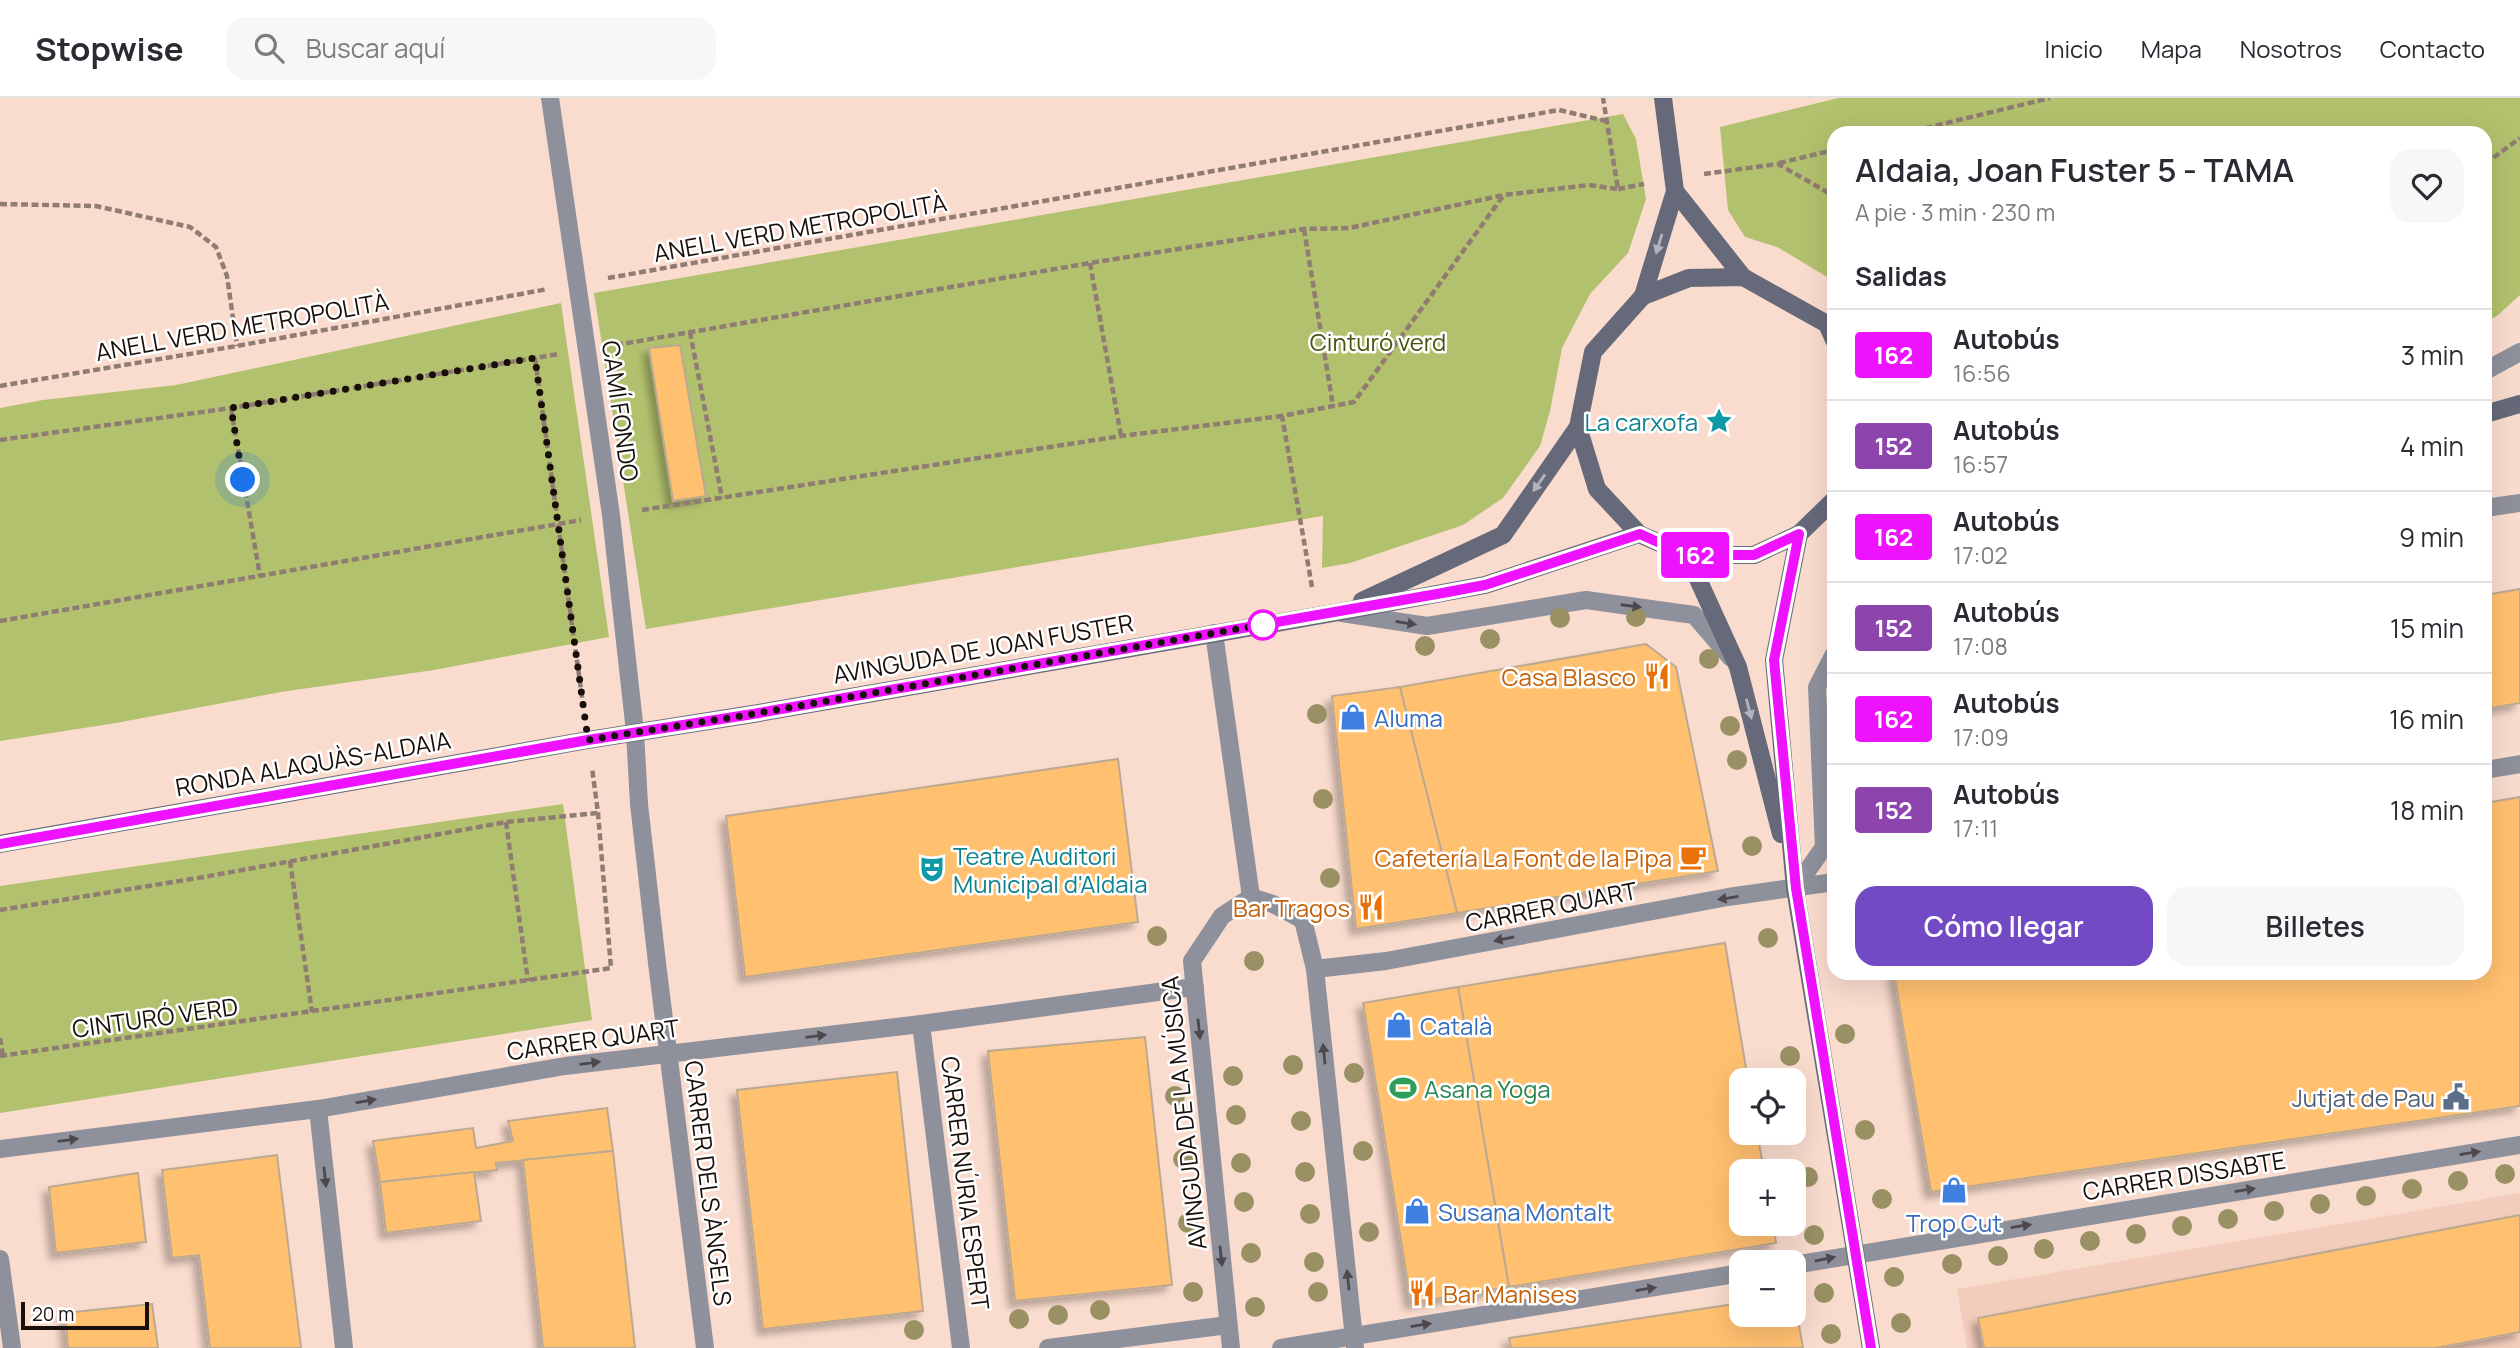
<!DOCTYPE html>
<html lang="es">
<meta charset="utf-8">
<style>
body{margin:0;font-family:Manrope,sans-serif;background:#f7f7f7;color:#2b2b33;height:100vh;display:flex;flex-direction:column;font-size:26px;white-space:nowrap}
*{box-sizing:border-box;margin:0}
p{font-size:23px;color:#7c7c81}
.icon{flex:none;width:38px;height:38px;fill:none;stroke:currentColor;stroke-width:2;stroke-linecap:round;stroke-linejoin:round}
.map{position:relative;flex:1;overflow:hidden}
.drawer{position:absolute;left:1827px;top:28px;width:665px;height:854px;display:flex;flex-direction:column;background:#fff;border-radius:21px;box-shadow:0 7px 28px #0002}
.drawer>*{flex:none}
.badge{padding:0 14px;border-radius:5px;font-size:24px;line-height:46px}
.fabs{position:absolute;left:1729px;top:970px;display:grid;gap:14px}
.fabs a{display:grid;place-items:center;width:77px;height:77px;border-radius:14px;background:#fff;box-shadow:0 7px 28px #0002;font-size:35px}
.scale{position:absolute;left:21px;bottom:18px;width:128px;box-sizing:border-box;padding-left:7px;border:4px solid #180e0a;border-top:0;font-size:19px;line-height:24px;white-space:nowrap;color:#180e0a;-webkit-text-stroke:5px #fff;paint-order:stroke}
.you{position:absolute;width:35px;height:35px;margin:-18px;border:5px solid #fff;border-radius:50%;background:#1a73e8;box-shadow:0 0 0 10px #1a73e833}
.map>.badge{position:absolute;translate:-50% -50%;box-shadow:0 0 0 4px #fff}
h2{padding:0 28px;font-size:26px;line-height:63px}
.round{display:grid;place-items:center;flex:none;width:74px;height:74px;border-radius:21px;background:#f7f7f7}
.headline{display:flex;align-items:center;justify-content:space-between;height:119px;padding:0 28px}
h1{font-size:33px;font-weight:600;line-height:52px}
.action{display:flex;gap:14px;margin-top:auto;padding:14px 28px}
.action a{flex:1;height:80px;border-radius:21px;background:#724ac3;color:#fff;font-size:28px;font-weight:600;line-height:80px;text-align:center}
.action a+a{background:#f7f7f7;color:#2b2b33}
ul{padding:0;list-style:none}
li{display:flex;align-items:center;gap:21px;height:91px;padding:0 28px;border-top:2px solid #e1e1e2}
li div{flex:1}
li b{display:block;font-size:26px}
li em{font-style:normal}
li .badge{min-width:77px;font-weight:700;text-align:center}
header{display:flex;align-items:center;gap:42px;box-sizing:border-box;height:98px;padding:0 35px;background:#fff;border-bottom:2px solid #e1e1e2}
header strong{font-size:33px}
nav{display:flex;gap:38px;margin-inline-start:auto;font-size:24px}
.search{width:490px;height:63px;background:#f7f7f7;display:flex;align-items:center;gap:18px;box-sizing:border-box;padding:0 24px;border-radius:21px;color:#7c7c81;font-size:26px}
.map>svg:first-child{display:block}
.built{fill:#f3cdbc}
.green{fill:#b2c16d}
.building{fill:#ffc070;stroke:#bca991;stroke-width:2;filter:url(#shadow)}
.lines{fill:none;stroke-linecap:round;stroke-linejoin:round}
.path{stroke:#917c73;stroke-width:4.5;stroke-dasharray:7 3.5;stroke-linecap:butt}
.street{stroke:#8e909c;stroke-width:18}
.secondary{stroke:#666979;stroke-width:18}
.tree{fill:#999164}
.oneway{fill:#b2b4bc}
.oneway2{fill:#4d484c}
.line-casing{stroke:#fff;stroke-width:16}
.line{stroke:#ee12fe;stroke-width:10}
.walk{stroke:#180e0a;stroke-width:7;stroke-dasharray:0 12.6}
.stop-dot{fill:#fff;stroke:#ee12fe;stroke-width:3.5}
.labels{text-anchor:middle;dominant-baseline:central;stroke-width:5;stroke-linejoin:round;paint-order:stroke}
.street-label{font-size:24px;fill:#180e0a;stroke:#fff}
.park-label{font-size:24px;fill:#4a540d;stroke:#fff}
.culture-label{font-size:24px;fill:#0d838f;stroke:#fff;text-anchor:end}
.food-label{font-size:24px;fill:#c56008;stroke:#fff;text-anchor:end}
.shop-label{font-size:24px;fill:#366cbe;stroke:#fff;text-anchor:start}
.leisure-label{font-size:24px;fill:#27864d;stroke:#fff;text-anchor:start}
.service-label{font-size:24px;fill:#4e5e75;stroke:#fff;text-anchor:end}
</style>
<header>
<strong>Stopwise</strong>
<div class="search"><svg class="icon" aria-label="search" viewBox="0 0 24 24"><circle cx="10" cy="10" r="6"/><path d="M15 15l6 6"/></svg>Buscar aquí</div>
<nav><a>Inicio</a><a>Mapa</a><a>Nosotros</a><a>Contacto</a></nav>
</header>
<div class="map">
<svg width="2520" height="1250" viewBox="0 0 2520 1250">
<defs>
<filter id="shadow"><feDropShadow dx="-6" dy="6" stdDeviation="3.5" flood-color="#0004"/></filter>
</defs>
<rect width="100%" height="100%" fill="#fadcce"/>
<polygon class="built" points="2520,1095 2520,1250 1967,1250 1957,1191"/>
<g class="green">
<polygon points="1838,0 2520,0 2520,197 2497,218 2485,224 2485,35 1834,35 1834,183 1777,149 1745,139 1728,112 1720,29"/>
<polygon points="1623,16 1636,41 1646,101 1628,155 1590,196 1562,250 1550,313 1540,348 1503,400 1463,427 1350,465 1322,470 1323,418 646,531 594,195"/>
<polygon points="561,205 609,539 434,572 281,594 116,625 0,643 0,310 43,302 176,287"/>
<polygon points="563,706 592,922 0,1015 0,788"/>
</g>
<g class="building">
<polygon points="680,247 706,398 673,403 649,250"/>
<polygon points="2520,491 2520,605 2485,611 2485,497"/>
<polygon points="1646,546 1676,569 1718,773 1457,815 1400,589"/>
<polygon points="1400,589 1457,815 1356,831 1332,598"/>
<polygon points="1118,661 1138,824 745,879 726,718"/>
<polygon points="2520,699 2520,1008 1931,1094 1894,875 2485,875 2485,705"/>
<polygon points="1725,845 1748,982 1741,982 1741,1034 1757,1034 1764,1073 1741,1073 1741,1125 1773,1125 1776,1145 1509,1189 1458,889"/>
<polygon points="1458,889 1509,1189 1411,1205 1363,905"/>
<polygon points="1145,939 1172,1187 1015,1203 988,953"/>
<polygon points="897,974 923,1213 763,1231 737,992"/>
<polygon points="607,1010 613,1053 496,1065 497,1072 380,1084 373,1043 473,1030 476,1050 513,1043 508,1023"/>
<polygon points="613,1053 635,1250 543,1250 523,1062"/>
<polygon points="277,1057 301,1250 210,1250 199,1157 172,1160 162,1072"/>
<polygon points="474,1074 481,1123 386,1135 380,1084"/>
<polygon points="138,1075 146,1144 56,1155 49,1089"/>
<polygon points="2520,1117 2520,1234 2436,1250 1984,1250 1978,1220"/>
<polygon points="1794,1198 1803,1250 1511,1250 1509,1240 1741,1205 1741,1216 1794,1216"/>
<polygon points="152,1206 158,1250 68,1250 65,1215"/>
</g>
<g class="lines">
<g class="path">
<polyline points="1905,35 2050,0"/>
<polyline points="1779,65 1834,52"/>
<polyline points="2485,66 2520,40"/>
<polyline points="1704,76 1778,66 1834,98"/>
<polyline points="1618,91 1644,86"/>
<polyline points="0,106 96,108 190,129 216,149 227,178 237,248"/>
<polyline points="1304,131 1333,308"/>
<polyline points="1090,165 1121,338"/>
<polyline points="608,180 1559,12 1606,23"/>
<polyline points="690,234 722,400"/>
<polyline points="616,247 1090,165 1304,131 1349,130 1504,97 1589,87 1618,91 1603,0"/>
<polyline points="535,260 584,613"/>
<polyline points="0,288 237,248 548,191"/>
<polyline points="231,310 260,478"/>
<polyline points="0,342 231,310 559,256"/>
<polyline points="642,412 1121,338 1282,318"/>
<polyline points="1312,489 1282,318 1354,304 1503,98"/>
<polyline points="0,523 581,422"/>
<polyline points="506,724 528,883"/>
<polyline points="290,763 312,914"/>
<polyline points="0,812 204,779 506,724 598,715"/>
<polyline points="0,940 3,958"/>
<polyline points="0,958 611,870 598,715 592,670"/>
</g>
<g class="street">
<polyline points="550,0 611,417 635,634 639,706 657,865 705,1250"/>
<polyline points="2485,273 2520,254"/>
<polyline points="2485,410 2520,405"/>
<polyline points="1342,515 1427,528 1586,502 1694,517 1731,560"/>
<polyline points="1214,535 1251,799"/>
<polyline points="2485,672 2520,666"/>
<polyline points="1795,790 1824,749 1817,589 1834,556"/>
<polyline points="1315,871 1386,863 1728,799 1834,784"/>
<polyline points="921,926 961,1250"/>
<polyline points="318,1011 344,1250"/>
<polyline points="0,1051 318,1011 565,968 921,926 1195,889"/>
<polyline points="0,1161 12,1250"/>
<polyline points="1794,1167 2520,1047"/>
<polyline points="1048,1250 1228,1227"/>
<polyline points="1231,1250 1192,863 1222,818 1251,799 1273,806 1303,822 1315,871 1355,1250"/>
<polyline points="1281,1250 1741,1175"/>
</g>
<g class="secondary">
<polyline points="1675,93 1743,179"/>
<polyline points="1643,198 1675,93 1663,0"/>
<polyline points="1834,242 1827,226 1743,179 1689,180 1643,198 1593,254 1578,329 1597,391 1639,436 1687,457 1754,457 1799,436 1834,402"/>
<polyline points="2485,316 2520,306"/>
<polyline points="1799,436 1774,562 1795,790 1871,1250"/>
<polyline points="1687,457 1738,569 1781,736"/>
<polyline points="1362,503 1503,437 1578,329"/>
<polyline points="0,746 588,642 753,616 1339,514 1485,487 1639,436"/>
</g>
</g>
<g class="tree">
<circle cx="1636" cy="519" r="10"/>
<circle cx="1560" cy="520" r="10"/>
<circle cx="1490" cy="541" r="10"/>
<circle cx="1425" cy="548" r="10"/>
<circle cx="1709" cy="561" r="10"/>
<circle cx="1317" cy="616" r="10"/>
<circle cx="1730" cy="628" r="10"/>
<circle cx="1737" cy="662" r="10"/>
<circle cx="1323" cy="701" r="10"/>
<circle cx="1752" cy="748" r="10"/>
<circle cx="1330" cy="780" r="10"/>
<circle cx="1157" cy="838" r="10"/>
<circle cx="1768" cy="840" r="10"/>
<circle cx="1254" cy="863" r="10"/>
<circle cx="1845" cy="936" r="10"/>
<circle cx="1790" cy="958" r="10"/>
<circle cx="1293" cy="967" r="10"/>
<circle cx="1354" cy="975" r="10"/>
<circle cx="1233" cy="978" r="10"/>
<circle cx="1175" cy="998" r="10"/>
<circle cx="1236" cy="1017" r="10"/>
<circle cx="1301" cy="1023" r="10"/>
<circle cx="1865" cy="1032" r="10"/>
<circle cx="1363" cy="1053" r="10"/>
<circle cx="1183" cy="1061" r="10"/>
<circle cx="1241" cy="1065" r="10"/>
<circle cx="1305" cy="1074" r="10"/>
<circle cx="2505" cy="1076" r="10"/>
<circle cx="1808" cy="1079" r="10"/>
<circle cx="2458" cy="1083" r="10"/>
<circle cx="2412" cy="1091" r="10"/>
<circle cx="2366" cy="1098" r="10"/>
<circle cx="1882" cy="1101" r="10"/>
<circle cx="1244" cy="1104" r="10"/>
<circle cx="2320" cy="1106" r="10"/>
<circle cx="2274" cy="1113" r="10"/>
<circle cx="1310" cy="1116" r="10"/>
<circle cx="2228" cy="1121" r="10"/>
<circle cx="1188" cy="1125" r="10"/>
<circle cx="2182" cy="1128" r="10"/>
<circle cx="1369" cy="1134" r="10"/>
<circle cx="2136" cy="1136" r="10"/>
<circle cx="1814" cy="1137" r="10"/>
<circle cx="2090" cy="1143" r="10"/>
<circle cx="2044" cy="1151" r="10"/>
<circle cx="1251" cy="1155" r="10"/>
<circle cx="1998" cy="1158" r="10"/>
<circle cx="1314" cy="1164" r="10"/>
<circle cx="1952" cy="1166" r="10"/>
<circle cx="1894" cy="1179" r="10"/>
<circle cx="1193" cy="1194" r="10"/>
<circle cx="1318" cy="1194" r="10"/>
<circle cx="1824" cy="1195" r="10"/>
<circle cx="1255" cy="1209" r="10"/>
<circle cx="1100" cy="1212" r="10"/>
<circle cx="1058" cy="1217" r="10"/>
<circle cx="1019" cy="1221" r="10"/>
<circle cx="1901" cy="1225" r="10"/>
<circle cx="914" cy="1232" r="10"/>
<circle cx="1831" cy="1236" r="10"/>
</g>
<defs><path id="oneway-solid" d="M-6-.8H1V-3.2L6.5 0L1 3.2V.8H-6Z" transform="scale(1.75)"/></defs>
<g class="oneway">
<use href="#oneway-solid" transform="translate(1659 146) rotate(107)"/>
<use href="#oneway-solid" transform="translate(1539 385) rotate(125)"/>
<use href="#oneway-solid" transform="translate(1749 611) rotate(75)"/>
</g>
<g class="oneway2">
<use href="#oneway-solid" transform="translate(1631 508) rotate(8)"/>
<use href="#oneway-solid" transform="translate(1406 525) rotate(9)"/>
<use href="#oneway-solid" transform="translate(1728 800) rotate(171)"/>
<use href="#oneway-solid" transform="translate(1504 841) rotate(169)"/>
<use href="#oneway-solid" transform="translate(1199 931) rotate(84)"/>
<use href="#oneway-solid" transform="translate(816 938) rotate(-7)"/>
<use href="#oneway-solid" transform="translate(1324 956) rotate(-96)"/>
<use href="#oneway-solid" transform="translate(590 965) rotate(-7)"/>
<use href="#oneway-solid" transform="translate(366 1003) rotate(-10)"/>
<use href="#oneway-solid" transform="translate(68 1042) rotate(-7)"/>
<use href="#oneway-solid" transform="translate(2470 1055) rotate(-9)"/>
<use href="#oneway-solid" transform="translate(325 1079) rotate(84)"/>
<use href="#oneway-solid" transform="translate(2245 1092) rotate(-9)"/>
<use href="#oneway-solid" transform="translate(2021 1128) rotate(-9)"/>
<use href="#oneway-solid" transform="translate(1221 1158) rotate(84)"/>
<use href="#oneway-solid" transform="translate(1825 1161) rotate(-11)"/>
<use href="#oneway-solid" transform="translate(1348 1182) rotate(-96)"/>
<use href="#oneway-solid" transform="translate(1646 1191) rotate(-9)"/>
<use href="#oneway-solid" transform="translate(1421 1227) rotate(-9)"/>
</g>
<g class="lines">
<g class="line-casing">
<polyline id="line" points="0,746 588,642 753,616 1437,496 1485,487 1640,436 1686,457 1754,457 1799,436 1774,562 1796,790 1871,1250"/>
</g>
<use href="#line" class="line"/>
<polyline class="walk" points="243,382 231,310 535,260 588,642 753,616 1266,526 1263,527"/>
</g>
<defs>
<g id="sight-bare" transform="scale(2.1)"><path d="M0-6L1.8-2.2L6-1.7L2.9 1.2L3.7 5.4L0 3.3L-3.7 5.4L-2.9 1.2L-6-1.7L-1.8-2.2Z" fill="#0f9aa8" stroke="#fff" stroke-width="2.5" paint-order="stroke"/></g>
<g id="restaurant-bare" transform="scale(2.1)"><path d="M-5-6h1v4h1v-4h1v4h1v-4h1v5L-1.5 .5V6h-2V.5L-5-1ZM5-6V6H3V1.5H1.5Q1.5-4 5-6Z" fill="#e8710a" stroke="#fff" stroke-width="2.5" paint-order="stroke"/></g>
<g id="shop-bare" transform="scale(2.1)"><path d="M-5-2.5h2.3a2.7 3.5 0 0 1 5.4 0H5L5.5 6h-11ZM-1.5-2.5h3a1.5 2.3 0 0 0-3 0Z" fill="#3f7fe0" stroke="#fff" stroke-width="2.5" paint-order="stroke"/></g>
<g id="cafe-bare" transform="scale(2.1)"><path d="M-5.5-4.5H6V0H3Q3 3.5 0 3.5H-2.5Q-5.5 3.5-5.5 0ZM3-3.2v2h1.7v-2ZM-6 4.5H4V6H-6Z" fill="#e8710a" stroke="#fff" stroke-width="2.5" paint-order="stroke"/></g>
<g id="theatre-bare" transform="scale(2.1)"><path d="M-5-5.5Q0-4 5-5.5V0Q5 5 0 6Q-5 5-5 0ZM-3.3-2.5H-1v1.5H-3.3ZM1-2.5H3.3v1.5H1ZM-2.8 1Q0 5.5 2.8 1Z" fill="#0f9aa8" stroke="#fff" stroke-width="2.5" paint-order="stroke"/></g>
<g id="stadium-bare" transform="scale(2.1)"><path d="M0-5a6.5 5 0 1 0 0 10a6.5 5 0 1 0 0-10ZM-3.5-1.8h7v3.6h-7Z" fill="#2e9e5b" stroke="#fff" stroke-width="2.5" paint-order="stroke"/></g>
<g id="civic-bare" transform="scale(2.1)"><path d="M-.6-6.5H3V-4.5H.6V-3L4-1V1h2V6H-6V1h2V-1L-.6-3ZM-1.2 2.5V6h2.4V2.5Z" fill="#5c6f8a" stroke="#fff" stroke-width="2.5" paint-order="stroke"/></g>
</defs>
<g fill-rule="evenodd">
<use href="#sight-bare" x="1719" y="323"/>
<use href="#restaurant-bare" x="1657" y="578"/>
<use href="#shop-bare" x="1353" y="619"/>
<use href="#cafe-bare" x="1693" y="759"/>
<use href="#theatre-bare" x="932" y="771"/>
<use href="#restaurant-bare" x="1371" y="809"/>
<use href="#shop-bare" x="1399" y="927"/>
<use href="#stadium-bare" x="1403" y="990"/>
<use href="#civic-bare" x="2456" y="999"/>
<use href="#shop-bare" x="1954" y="1092"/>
<use href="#shop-bare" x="1417" y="1113"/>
<use href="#restaurant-bare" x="1422" y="1195"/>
</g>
<circle class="stop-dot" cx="1263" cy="527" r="14"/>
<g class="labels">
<g class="street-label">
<text transform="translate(800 129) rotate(-10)">ANELL VERD METROPOLITÀ</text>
<text transform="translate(242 228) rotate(-10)">ANELL VERD METROPOLITÀ</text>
<text transform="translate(621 313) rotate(82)">CAMÍ FONDO</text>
<text transform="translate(983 550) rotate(-10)">AVINGUDA DE JOAN FUSTER</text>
<text transform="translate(313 665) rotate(-10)">RONDA ALAQUÀS-ALDAIA</text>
<text transform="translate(1551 808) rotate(-11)">CARRER QUART</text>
<text transform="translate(155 919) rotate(-8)">CINTURÓ VERD</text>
<text transform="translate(593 941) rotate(-8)">CARRER QUART</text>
<text transform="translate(1183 1015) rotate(-96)">AVINGUDA DE LA MÚSICA</text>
<text transform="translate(2184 1077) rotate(-9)">CARRER DISSABTE</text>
<text transform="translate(709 1085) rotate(83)">CARRER DELS ÀNGELS</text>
<text transform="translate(966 1085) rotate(83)">CARRER NÚRIA ESPERT</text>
</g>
<g class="park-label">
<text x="1378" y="243">Cinturó verd</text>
</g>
<g class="culture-label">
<text x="1698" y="323">La carxofa</text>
<text x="953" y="757" text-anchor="start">Teatre Auditori<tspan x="953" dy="28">Municipal d'Aldaia</tspan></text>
</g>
<g class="food-label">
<text x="1636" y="578">Casa Blasco</text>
<text x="1672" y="759">Cafetería La Font de la Pipa</text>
<text x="1350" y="809">Bar Tragos</text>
<text x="1443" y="1195" text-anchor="start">Bar Manises</text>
</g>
<g class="shop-label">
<text x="1374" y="619">Aluma</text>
<text x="1420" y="927">Català</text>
<text x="1438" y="1113">Susana Montalt</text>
<text x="1954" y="1124" text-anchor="middle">Trop Cut</text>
</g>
<g class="leisure-label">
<text x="1424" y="990">Asana Yoga</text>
</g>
<g class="service-label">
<text x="2435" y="999">Jutjat de Pau</text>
</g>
</g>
</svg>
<div class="fabs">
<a><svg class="icon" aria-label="locate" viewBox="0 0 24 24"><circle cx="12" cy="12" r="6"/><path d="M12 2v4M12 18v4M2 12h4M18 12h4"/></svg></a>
<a>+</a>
<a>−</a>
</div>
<div class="scale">20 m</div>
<div class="you" style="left:243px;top:382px"></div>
<b class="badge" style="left:1695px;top:457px;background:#ee12fe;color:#fff">162</b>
<section class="drawer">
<div class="headline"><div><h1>Aldaia, Joan Fuster 5 - TAMA</h1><p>A pie · 3 min · 230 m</p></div><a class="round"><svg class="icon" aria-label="heart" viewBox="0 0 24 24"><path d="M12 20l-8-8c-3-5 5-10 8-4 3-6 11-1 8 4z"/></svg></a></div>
<h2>Salidas</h2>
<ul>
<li><span class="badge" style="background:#ee12fe;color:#fff">162</span><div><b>Autobús</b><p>16:56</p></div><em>3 min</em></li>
<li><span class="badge" style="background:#8e44ad;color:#fff">152</span><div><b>Autobús</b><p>16:57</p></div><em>4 min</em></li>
<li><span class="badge" style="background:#ee12fe;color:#fff">162</span><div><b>Autobús</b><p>17:02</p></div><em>9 min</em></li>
<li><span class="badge" style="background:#8e44ad;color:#fff">152</span><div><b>Autobús</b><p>17:08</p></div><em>15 min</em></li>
<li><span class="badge" style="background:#ee12fe;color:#fff">162</span><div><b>Autobús</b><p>17:09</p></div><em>16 min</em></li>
<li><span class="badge" style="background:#8e44ad;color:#fff">152</span><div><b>Autobús</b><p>17:11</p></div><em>18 min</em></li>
</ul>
<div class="action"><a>Cómo llegar</a><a>Billetes</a></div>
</section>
</div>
